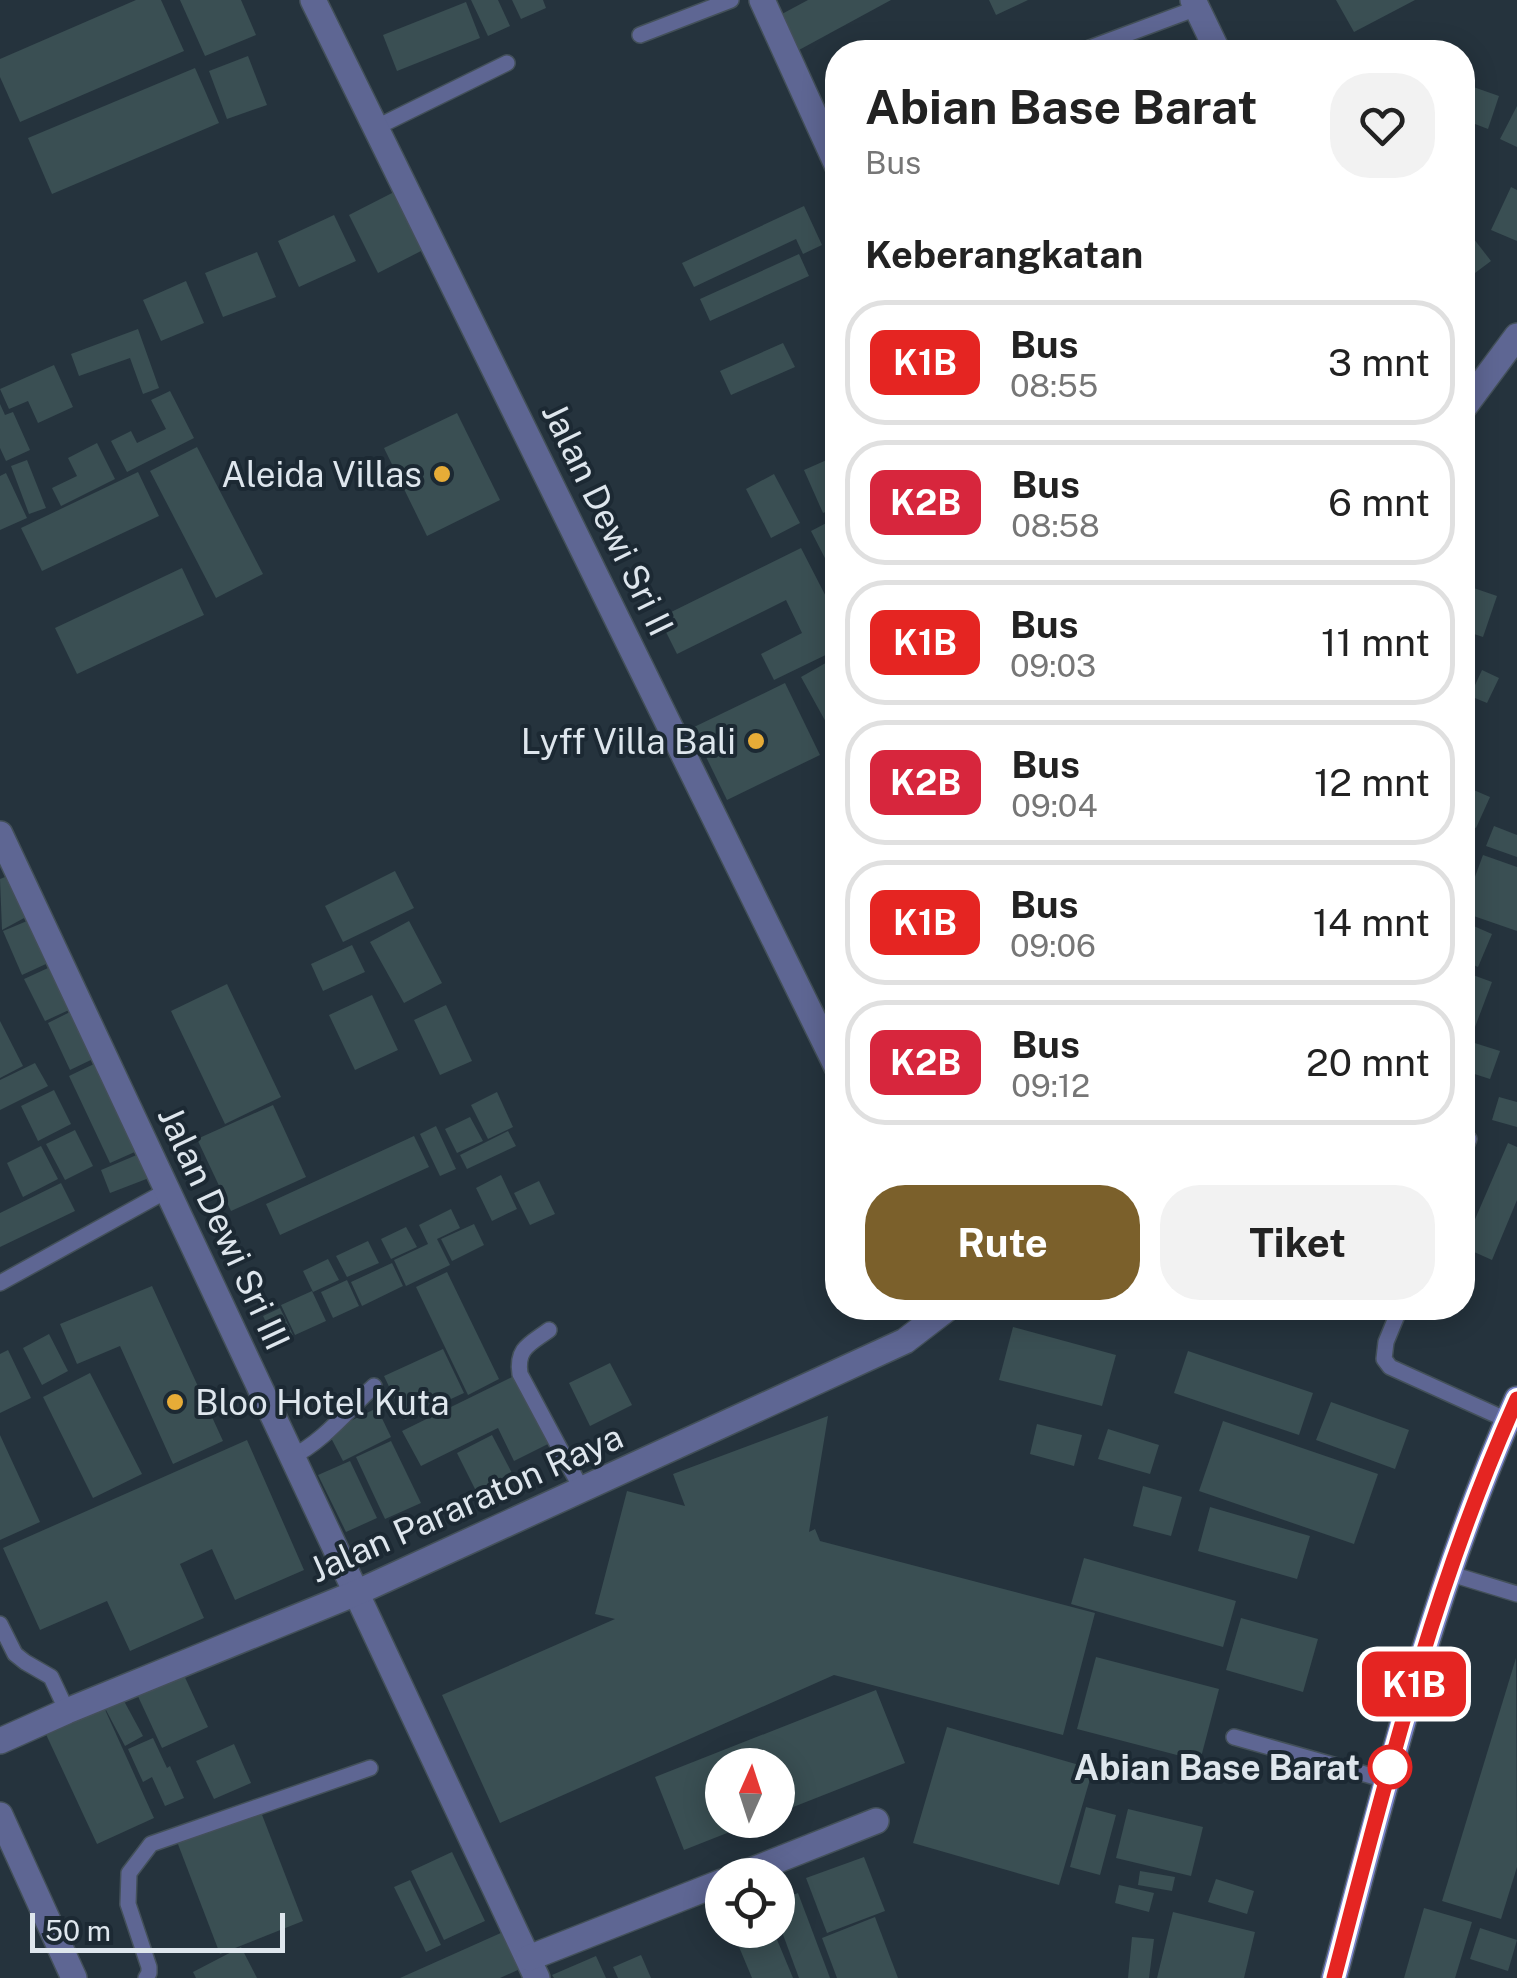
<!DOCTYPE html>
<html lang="id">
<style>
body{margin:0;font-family:"Public Sans",sans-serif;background:#f2f2f2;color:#222;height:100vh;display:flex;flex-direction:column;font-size:38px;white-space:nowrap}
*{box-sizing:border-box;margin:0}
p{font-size:32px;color:#767676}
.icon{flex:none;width:55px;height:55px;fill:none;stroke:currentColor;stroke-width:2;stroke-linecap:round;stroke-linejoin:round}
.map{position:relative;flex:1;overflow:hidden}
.panel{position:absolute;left:825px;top:40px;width:650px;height:1280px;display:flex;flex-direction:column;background:#fff;border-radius:40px;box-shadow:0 5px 25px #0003}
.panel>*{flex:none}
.badge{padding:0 20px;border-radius:15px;font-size:35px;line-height:65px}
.needle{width:65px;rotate:3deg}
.tools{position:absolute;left:705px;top:1748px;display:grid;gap:20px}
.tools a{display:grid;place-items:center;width:90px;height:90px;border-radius:50%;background:#fff;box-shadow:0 5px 25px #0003;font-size:50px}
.scale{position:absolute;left:30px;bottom:25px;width:255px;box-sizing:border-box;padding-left:10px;border:5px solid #dee6ed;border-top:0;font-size:28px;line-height:35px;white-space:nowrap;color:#dee6ed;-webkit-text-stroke:8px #1c2933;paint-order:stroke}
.map>.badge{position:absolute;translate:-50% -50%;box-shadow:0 0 0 5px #fff}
h2{padding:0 40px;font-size:38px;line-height:90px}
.round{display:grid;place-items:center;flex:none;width:105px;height:105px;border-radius:40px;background:#f2f2f2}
.headline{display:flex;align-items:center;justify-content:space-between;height:170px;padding:0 40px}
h1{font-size:48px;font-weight:700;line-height:75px}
.cta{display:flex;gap:20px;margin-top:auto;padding:20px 40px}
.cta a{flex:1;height:115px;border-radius:40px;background:#7b602b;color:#fff;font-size:40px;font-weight:700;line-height:115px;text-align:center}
.cta a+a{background:#f2f2f2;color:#222}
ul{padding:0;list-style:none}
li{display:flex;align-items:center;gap:30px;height:125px;margin:0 20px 15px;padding:0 20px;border:5px solid #e0e0e0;border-radius:40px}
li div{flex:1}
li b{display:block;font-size:38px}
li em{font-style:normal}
li .badge{min-width:110px;font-weight:700;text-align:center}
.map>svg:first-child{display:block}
.building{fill:#3a4f53}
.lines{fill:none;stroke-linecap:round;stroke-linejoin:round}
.service-casing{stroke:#435059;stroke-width:18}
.minor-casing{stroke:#435059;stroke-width:28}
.tertiary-casing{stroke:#435059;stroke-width:28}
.secondary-casing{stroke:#435059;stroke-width:28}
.service{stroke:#5e6693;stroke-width:15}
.minor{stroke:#5e6693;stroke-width:25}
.tertiary{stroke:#5e6693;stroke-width:25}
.secondary{stroke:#7883ca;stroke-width:25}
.line-casing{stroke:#fff;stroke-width:22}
.line{stroke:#e52522;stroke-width:15}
.poi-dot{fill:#e7ac37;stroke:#1c2933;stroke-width:4}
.stop-dot{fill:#fff;stroke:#e52522;stroke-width:5}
.labels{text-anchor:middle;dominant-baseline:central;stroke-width:8;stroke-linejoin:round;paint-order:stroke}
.poi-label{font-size:35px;fill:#dee6ed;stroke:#1c2933;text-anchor:end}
.street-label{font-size:35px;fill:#dee6ed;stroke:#1c2933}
.stop-label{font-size:35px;font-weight:bold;fill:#dee6ed;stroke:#1c2933;text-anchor:end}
</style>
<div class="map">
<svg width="1517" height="1978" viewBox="0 0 1517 1978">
<rect width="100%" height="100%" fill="#25333d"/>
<g class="building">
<polygon points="136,0 161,0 184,51 20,122 0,77 0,59"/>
<polygon points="180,0 241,0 256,35 205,56"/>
<polygon points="471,0 498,0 510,26 488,36"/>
<polygon points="512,0 543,0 546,8 521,19"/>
<polygon points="808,0 891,0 799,50 780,15"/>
<polygon points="989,0 1028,0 996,15"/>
<polygon points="1336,0 1415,0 1354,32"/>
<polygon points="466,2 480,38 397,71 383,35"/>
<polygon points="248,56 267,105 227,119 209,71"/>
<polygon points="195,68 219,123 52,194 28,138"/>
<polygon points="1462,83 1499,96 1488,129 1462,119"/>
<polygon points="1517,106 1517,147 1500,139"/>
<polygon points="1511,187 1517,190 1517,241 1491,230"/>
<polygon points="394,192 423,250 378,273 349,215"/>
<polygon points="804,206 822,245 803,254 796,239 694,287 682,263"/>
<polygon points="334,215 356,261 299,287 278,241"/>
<polygon points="1470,234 1491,261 1471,276 1462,264 1462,239"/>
<polygon points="257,252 276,297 223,317 205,273"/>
<polygon points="799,254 809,276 710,321 700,299"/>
<polygon points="186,281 204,323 161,341 143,300"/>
<polygon points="138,329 159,388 143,394 130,358 79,376 71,354"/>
<polygon points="783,343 795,367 731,395 720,371"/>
<polygon points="54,365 73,407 38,423 28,401 9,409 0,389"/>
<polygon points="170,391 194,438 127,472 111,441 131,431 137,443 166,429 151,400"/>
<polygon points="0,404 5,415 13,412 30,450 6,461 0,448"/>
<polygon points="457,413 500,500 427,536 384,448"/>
<polygon points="97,443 115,479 61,506 52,488 77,476 68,458"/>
<polygon points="197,447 263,574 216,598 150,471"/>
<polygon points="838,455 838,507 823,513 804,470"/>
<polygon points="27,460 46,508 29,514 11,466"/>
<polygon points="138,472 159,516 42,571 21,528"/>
<polygon points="6,473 27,518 0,530 0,476"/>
<polygon points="774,474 800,523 771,538 746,489"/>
<polygon points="838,517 838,561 829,566 811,531"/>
<polygon points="801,548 838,620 838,649 774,680 761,654 802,633 786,600 677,654 659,618"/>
<polygon points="182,568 204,615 77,674 55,628"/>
<polygon points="1462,584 1497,596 1483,637 1462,630"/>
<polygon points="838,656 838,744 801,677"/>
<polygon points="1482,670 1499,678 1487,703 1470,696"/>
<polygon points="785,683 820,755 727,800 692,728"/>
<polygon points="1462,785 1490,797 1476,828 1462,822"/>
<polygon points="1494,826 1517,835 1517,857 1486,846"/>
<polygon points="1483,855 1517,867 1517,931 1462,912"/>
<polygon points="395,871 414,908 343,942 325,906"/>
<polygon points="5,877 26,917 2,930 0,879"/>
<polygon points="27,921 46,964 22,975 3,931"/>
<polygon points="409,921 442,983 404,1003 370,942"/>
<polygon points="1462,921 1492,934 1478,967 1462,960"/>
<polygon points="352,945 365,972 323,991 311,964"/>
<polygon points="48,968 69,1010 45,1021 24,979"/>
<polygon points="1462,971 1492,982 1475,1027 1462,1023"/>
<polygon points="227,984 281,1097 225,1124 171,1011"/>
<polygon points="372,995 398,1050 355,1070 329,1015"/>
<polygon points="446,1005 472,1061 440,1075 414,1020"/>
<polygon points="72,1011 95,1058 70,1070 48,1023"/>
<polygon points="0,1021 23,1066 0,1078"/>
<polygon points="1462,1039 1500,1051 1490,1079 1462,1070"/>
<polygon points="35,1063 48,1086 0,1110 0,1080"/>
<polygon points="96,1063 137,1151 110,1163 69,1076"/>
<polygon points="54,1090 71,1124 38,1141 21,1106"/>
<polygon points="497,1092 513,1127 488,1139 471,1105"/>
<polygon points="1499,1097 1517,1102 1517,1127 1492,1120"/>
<polygon points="273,1105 306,1177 231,1211 197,1139"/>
<polygon points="470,1117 483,1141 457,1153 445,1129"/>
<polygon points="436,1126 456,1169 440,1176 420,1134"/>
<polygon points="75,1130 93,1166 65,1180 46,1144"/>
<polygon points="508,1131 516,1146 467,1169 460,1155"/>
<polygon points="414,1136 429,1167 280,1235 266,1204"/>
<polygon points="1508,1143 1517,1147 1517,1200 1492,1260 1463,1247"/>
<polygon points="41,1146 58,1179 23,1197 7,1163"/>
<polygon points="139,1154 149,1178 110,1193 101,1170"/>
<polygon points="501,1175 517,1209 492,1221 476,1188"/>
<polygon points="539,1181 555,1214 530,1225 514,1193"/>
<polygon points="61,1183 75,1211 0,1247 0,1213"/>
<polygon points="451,1209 460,1228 437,1239 450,1265 406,1286 394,1260 428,1244 419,1225"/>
<polygon points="474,1224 484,1245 452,1261 441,1239"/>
<polygon points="406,1227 417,1247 391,1259 381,1239"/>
<polygon points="368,1241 379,1263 347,1277 336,1256"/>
<polygon points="328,1259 339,1280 313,1292 303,1271"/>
<polygon points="392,1263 403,1286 362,1306 351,1282"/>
<polygon points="447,1272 499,1379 468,1395 416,1287"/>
<polygon points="347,1280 359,1306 333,1318 321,1292"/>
<polygon points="152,1286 223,1441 173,1464 120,1346 77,1364 60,1324"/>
<polygon points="312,1291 326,1321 295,1335 281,1305"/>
<polygon points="280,1308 293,1335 276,1343 263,1316"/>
<polygon points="1013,1327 1116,1355 1102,1406 999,1380"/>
<polygon points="49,1334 68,1371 42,1385 23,1348"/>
<polygon points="443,1349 464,1393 405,1420 384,1376"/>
<polygon points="8,1350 31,1398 0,1413 0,1354"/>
<polygon points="1188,1351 1313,1393 1299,1435 1174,1393"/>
<polygon points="610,1363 632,1405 590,1426 569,1383"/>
<polygon points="90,1373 142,1474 93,1498 43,1397"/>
<polygon points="514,1376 548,1444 514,1461 498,1428 421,1466 402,1431"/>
<polygon points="1331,1402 1409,1430 1395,1469 1316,1440"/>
<polygon points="377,1408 391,1437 343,1461 328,1432"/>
<polygon points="828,1416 809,1532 815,1529 820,1541 1095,1613 1063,1735 834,1675 500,1823 442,1695 615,1619 595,1614 627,1491 685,1506 673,1474"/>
<polygon points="1223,1421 1378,1474 1354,1544 1199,1491"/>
<polygon points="1037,1424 1082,1435 1074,1466 1030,1454"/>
<polygon points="1108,1429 1159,1445 1150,1474 1098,1459"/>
<polygon points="0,1435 40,1522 0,1540"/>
<polygon points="492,1435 512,1473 476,1491 457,1453"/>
<polygon points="247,1440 304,1570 235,1600 212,1549 180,1564 204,1618 130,1651 107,1601 40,1630 3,1548"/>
<polygon points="391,1441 421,1503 385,1519 356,1457"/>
<polygon points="350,1461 377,1518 346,1532 318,1475"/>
<polygon points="1143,1486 1182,1497 1171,1536 1133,1526"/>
<polygon points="1210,1507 1310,1536 1297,1579 1198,1551"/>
<polygon points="1084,1558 1236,1601 1223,1647 1071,1604"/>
<polygon points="1241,1618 1318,1639 1303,1692 1226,1670"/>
<polygon points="1096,1657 1219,1689 1200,1761 1077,1729"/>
<polygon points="1516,1658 1517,1867 1501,1919 1442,1901"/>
<polygon points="182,1671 208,1727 162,1748 136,1692"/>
<polygon points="876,1690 905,1763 778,1813 778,1765 722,1765 722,1820 760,1820 684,1850 655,1777"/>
<polygon points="124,1701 143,1736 125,1746 106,1710"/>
<polygon points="102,1703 154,1818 97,1844 44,1730"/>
<polygon points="947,1727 1093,1769 1059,1885 913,1843"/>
<polygon points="153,1738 167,1768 170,1766 184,1798 165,1806 152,1777 143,1782 128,1749"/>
<polygon points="234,1744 251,1783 214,1799 196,1761"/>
<polygon points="259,1807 303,1921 220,1954 176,1839"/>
<polygon points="1086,1807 1116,1815 1100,1875 1070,1867"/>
<polygon points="1128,1809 1203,1827 1191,1876 1116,1858"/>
<polygon points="452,1852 485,1921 444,1940 411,1871"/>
<polygon points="864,1857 885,1911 827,1933 806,1878"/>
<polygon points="1140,1871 1175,1877 1172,1891 1138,1885"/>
<polygon points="1216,1879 1254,1891 1247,1914 1208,1902"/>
<polygon points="410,1880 441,1945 426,1952 394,1887"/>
<polygon points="1119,1885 1154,1893 1149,1912 1115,1903"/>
<polygon points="798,1893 830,1978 799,1978 778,1921 778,1901"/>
<polygon points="1424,1908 1472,1922 1455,1978 1404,1978"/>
<polygon points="1173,1912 1255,1932 1244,1978 1157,1978"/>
<polygon points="875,1917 898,1978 837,1978 822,1938"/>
<polygon points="1480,1928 1517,1940 1508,1971 1470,1959"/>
<polygon points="732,1930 773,1930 793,1978 752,1978"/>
<polygon points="503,1932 520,1969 500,1978 400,1978"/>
<polygon points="1132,1937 1154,1939 1149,1978 1128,1978"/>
<polygon points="241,1947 257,1978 196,1978 193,1972"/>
<polygon points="641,1955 651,1978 618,1978 613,1967"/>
<polygon points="596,1956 606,1978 554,1978 552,1975"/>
</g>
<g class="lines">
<g class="service-casing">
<g id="service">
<polyline points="640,35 731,0"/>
<polyline points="1079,52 1197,8"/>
<polyline points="375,128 507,63"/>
<polyline points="1462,1155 1469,1139"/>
<polyline points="0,1283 168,1190"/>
<polyline points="1400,1308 1386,1342 1384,1359 1390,1367 1507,1420"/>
<path d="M549 1330C530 1344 516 1348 520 1374L582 1490"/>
<path d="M291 1457C322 1443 348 1410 374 1386"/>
<polyline points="1448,1573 1517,1594"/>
<polyline points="0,1624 15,1654 25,1662 51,1677 67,1711"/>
<polyline points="1234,1737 1386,1780"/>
<polyline points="146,1978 149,1973 149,1967 128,1904 129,1873 151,1844 370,1768"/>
</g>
</g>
<g class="minor-casing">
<g id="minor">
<polyline points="313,0 838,1069"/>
<polyline points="762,0 838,167"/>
<polyline points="1193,0 1218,52"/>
<polyline points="1462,410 1517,336"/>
<polyline points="0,834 537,1978"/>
<polyline points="0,1741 67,1711 356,1593 905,1341 948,1308"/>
<polyline points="740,1875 876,1821"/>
<polyline points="529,1958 722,1882"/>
</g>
</g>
<g class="tertiary-casing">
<polyline id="tertiary" points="0,1815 74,1978"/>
</g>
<g class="secondary-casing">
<path id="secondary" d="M1334 1978C1386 1782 1434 1584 1517 1399"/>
</g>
<use href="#service" class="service"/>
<use href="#minor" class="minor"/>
<use href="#tertiary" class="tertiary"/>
<use href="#secondary" class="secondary"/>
</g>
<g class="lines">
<g class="line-casing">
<path id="line" d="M1334 1978C1385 1782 1434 1584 1517 1399"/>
</g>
<use href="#line" class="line"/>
</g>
<g class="poi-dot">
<circle cx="442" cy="474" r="10"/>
<circle cx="756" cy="741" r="10"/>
<circle cx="175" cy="1402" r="10"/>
</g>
<circle class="stop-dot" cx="1390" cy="1767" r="20"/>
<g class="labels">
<g class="poi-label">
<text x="422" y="474">Aleida Villas</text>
<text x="736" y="741">Lyff Villa Bali</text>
<text x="195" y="1402" text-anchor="start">Bloo Hotel Kuta</text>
</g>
<g class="street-label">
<text transform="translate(608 519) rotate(64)">Jalan Dewi Sri II</text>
<text transform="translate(224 1228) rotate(65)">Jalan Dewi Sri III</text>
<text transform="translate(466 1503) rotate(-24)">Jalan Pararaton Raya</text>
</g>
<g class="stop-label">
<text x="1360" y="1767">Abian Base Barat</text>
</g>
</g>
</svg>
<div class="tools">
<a><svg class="needle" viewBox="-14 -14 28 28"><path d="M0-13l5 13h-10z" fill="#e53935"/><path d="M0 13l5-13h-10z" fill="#767676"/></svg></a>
<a><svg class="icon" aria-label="locate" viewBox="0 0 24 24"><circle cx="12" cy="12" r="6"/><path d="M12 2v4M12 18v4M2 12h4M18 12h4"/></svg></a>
</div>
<div class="scale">50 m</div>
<b class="badge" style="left:1414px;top:1684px;background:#e52522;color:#fff">K1B</b>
<section class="panel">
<div class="headline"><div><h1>Abian Base Barat</h1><p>Bus</p></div><a class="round"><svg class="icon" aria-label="heart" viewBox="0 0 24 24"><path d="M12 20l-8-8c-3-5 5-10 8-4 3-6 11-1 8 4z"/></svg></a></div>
<h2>Keberangkatan</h2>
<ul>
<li><span class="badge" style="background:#e52522;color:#fff">K1B</span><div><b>Bus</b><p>08:55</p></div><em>3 mnt</em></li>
<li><span class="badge" style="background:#d7263d;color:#fff">K2B</span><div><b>Bus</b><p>08:58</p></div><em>6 mnt</em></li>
<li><span class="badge" style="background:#e52522;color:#fff">K1B</span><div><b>Bus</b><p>09:03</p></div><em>11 mnt</em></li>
<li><span class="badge" style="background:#d7263d;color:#fff">K2B</span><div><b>Bus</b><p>09:04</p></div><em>12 mnt</em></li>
<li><span class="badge" style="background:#e52522;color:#fff">K1B</span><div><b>Bus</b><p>09:06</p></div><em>14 mnt</em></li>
<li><span class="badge" style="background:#d7263d;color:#fff">K2B</span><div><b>Bus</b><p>09:12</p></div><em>20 mnt</em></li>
</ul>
<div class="cta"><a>Rute</a><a>Tiket</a></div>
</section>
</div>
